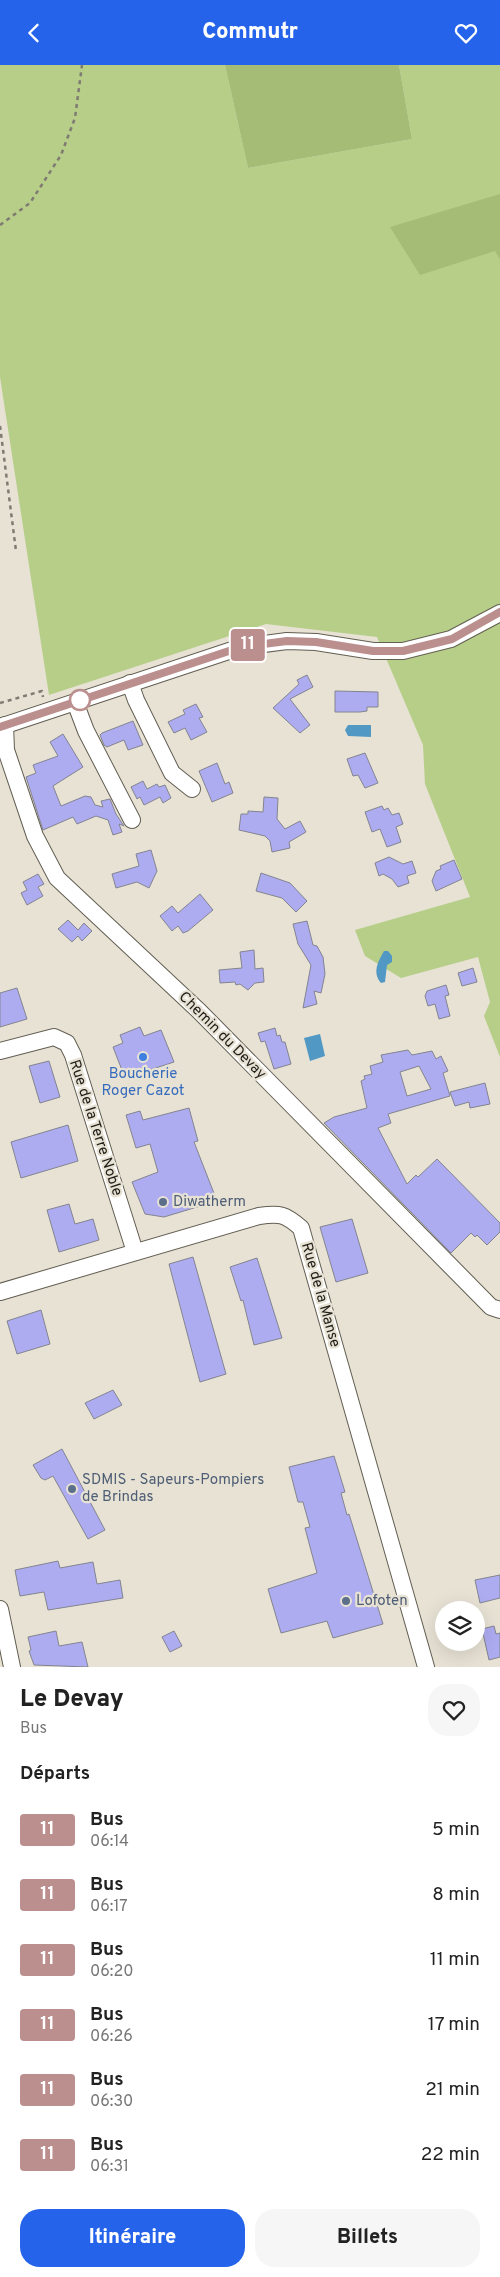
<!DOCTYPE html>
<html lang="fr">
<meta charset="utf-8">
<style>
body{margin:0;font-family:Overpass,sans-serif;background:#f6f6f6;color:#222;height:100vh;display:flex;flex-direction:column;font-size:19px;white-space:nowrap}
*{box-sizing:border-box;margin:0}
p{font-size:16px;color:#767676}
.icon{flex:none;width:28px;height:28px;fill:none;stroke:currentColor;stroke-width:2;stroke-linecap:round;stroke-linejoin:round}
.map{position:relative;height:1602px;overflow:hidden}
.side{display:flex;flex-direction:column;background:#fff;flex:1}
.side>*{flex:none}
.badge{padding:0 10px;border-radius:4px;font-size:18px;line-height:32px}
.controls{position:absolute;left:435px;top:1536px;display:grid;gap:10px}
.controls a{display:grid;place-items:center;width:50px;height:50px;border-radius:50%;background:#fff;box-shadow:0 5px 20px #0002;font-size:25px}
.map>.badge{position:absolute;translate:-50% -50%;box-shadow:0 0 0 2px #fff}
h2{padding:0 20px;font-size:19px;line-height:45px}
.round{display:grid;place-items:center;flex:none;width:52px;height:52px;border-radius:20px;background:#f6f6f6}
.head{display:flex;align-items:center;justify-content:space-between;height:85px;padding:0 20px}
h1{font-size:24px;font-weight:800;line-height:38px}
.cta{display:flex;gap:10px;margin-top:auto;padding:10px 20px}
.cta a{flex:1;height:58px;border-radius:20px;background:#2563eb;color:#fff;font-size:20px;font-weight:800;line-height:58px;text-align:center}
.cta a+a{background:#f6f6f6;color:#222}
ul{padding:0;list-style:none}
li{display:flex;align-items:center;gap:15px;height:65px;padding:0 20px}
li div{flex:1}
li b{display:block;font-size:19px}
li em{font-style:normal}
li .badge{min-width:55px;font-weight:700;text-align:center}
header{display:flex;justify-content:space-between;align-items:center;height:65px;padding:0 20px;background:#2563eb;color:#fff;font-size:22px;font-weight:800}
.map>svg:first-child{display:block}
.green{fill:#b6ce88}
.forest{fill:#a4bc75}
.water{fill:#5198c5}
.building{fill:#aeacf1;stroke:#838490;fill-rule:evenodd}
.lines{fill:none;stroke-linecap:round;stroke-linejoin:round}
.minor-casing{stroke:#625e52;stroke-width:18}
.path{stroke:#7f7b72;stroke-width:2.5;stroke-dasharray:4 4;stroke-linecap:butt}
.minor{stroke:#fff;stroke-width:16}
.line-casing{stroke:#fff;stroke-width:11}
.line{stroke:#bc8f8f;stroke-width:8}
.stop-dot{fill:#fff;stroke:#bc8f8f;stroke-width:2.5}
.shop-dot{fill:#3f7fe0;stroke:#e7e2d4;stroke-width:2}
.service-dot{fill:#5c6f8a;stroke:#e7e2d4;stroke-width:2}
.labels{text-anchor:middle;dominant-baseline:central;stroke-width:4.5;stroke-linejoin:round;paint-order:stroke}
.street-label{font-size:15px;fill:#201e19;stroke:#e7e2d4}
.shop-label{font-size:15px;fill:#366cbe;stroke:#e7e2d4}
.service-label{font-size:15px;fill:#4e5e75;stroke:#e7e2d4;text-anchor:start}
</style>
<header><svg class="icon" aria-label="back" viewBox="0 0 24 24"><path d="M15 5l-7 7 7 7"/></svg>Commutr<svg class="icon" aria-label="heart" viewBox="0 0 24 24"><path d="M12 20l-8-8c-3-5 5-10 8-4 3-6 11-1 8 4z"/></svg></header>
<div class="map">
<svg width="500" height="1602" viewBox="0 0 500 1602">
<rect width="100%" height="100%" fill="#e7e2d4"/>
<polygon class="green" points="0,0 225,0 248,103 412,74 399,0 500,0 500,992 484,951 490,937 478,892 401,913 365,891 355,865 470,832 425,719 423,680 377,572 266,559 49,630 0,312"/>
<g class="forest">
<polygon points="225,0 399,0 412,74 248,103"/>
<polygon points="500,129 500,194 495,186 420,210 390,162"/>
</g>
<g class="water">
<polygon points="348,660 371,660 371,672 348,671 345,665"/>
<path d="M384 886H388L392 891V897L387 900 385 917 381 918C372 907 378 897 384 886Z"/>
<polygon points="320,969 325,991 310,996 304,973"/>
</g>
<g class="building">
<polygon points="307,610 313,622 290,634 310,660 300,668 273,643 299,619 297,615"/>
<polygon points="335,626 378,627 378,642 367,642 367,646 360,647 335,647"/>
<polygon points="196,639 203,652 199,653 207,667 191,675 185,663 174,668 168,657 185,649 183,645"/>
<polygon points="133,656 143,680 128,685 124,675 107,682 104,680 100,670 102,668"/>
<polygon points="63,669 83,702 53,721 61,741 85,731 91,732 95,740 103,742 101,736 110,734 116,749 124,761 119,759 122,767 113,770 108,755 96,751 77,759 73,752 43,765 26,712 36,708 33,700 58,691 50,677"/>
<polygon points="365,688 378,718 365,723 358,710 353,711 347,694"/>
<polygon points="217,698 225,719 229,717 233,728 212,737 199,706"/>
<polygon points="143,716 147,724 157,719 159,722 165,720 171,733 163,738 160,732 144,740 140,732 137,734 131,722"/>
<polygon points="264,732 278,733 277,754 285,764 300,756 306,767 289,777 290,783 272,787 270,776 265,771 239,765 241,749 248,749 248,746 263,747"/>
<polygon points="382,741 384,745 388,743 392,750 399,748 403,759 396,762 401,777 387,782 380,764 372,767 365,747"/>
<polygon points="151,785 157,806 149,823 137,817 116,823 112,809 139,801 136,789"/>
<polygon points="389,792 403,799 412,796 416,808 407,811 409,818 398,822 392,814 383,809 379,811 375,798"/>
<polygon points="454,795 462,814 436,826 432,816 436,806 441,804 440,801"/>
<polygon points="261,808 290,818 307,836 296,847 282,833 256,826"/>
<polygon points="38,809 44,819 38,822 43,831 27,840 21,828 27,825 23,817"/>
<polygon points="200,829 213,845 188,866 183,868 178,861 172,866 160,851 172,841 178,848"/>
<polygon points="68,855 78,865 84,858 92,866 82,876 78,871 72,877 58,864"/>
<polygon points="307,856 313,880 317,881 323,892 325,909 321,928 314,926 317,939 303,943 311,900 298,879 293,859"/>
<polygon points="254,885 255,904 263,903 264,917 255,918 248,925 240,919 236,920 235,917 220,918 219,905 242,903 240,887"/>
<polygon points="473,903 477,917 462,921 458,908"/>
<polygon points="446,920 449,930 445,931 450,951 439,954 435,939 428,941 425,931 427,926"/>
<polygon points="17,923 27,954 0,962 0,928"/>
<polygon points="140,962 144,971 161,965 174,997 125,1013 113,982 123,978 120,970"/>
<polygon points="275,963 277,971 280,970 282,977 285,977 291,999 274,1004 265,976 261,977 258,968"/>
<path d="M408 985 412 990 432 986 436 994 441 991 448 1006 443 1008 450 1031 388 1049 391 1058 378 1063 407 1119 416 1110 418 1112 437 1094 500 1158V1167L487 1180 477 1170 475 1172 471 1168 451 1188 324 1058 334 1052 367 1043 361 1016 365 1014 364 1011 372 1009 370 1001 383 997 381 990ZM419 1001 431 1024 407 1031 400 1007Z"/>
<polygon points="49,996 60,1032 40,1038 29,1001"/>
<polygon points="485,1018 490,1039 470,1043 469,1037 455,1041 450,1027"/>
<polygon points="189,1043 198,1076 194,1077 217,1136 164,1152 145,1149 132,1117 158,1107 150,1079 136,1083 126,1050 140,1046 143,1055"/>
<polygon points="68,1060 78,1096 21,1113 11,1077"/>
<polygon points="69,1139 75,1159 93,1154 99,1175 59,1187 47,1145"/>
<polygon points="352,1154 368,1208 336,1217 320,1162"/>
<polygon points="193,1192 226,1309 200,1317 169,1199"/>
<polygon points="257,1193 282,1273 254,1280 243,1235 241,1236 230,1202"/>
<polygon points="41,1245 50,1279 17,1289 7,1256"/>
<polygon points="113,1325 122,1340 94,1354 85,1338"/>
<polygon points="62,1384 105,1465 88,1474 53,1411 45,1415 41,1413 33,1400"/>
<polygon points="334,1391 345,1427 341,1428 347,1450 349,1449 383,1559 333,1573 327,1556 281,1568 268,1524 317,1508 305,1463 310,1462 303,1437 298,1437 289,1402"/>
<polygon points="58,1496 60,1503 93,1497 97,1519 120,1515 123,1533 48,1545 44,1527 20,1531 15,1505"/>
<polygon points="500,1510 500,1533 480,1538 475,1515"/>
<polygon points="494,1561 496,1569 500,1568 500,1592 489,1595 482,1564"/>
<polygon points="56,1566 59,1581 82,1577 88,1602 34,1600 29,1586 31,1585 28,1572"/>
<polygon points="174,1566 182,1581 170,1587 162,1572"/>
</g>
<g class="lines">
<g class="minor-casing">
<g id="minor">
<polyline points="130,618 136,635 172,708 192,724"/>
<polyline points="75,637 86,666 132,755"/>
<polyline points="5,660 6,685 35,771 57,813 199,946 491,1242 500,1245"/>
<polyline points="0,662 241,582 287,576 316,577 373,586 403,586 451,574 500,548"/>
<polyline points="0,986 54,972 67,978 73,990 135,1187"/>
<path d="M0 1227 259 1151C280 1148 285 1149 301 1163L426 1602"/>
<polyline points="0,1544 12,1602"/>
</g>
</g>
<g class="path">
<polyline points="0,160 30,138 61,90 75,53 82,0"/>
<polyline points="0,361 16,486"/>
<polyline points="0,638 42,626 43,632"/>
</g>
<use href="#minor" class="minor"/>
</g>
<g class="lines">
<g class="line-casing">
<polyline id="line" points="0,662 241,582 287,576 316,577 373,586 403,586 452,574 500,547"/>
</g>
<use href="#line" class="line"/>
</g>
<circle class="stop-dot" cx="80" cy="635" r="10"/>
<circle class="shop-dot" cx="143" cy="992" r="5"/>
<g class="service-dot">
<circle cx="163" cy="1137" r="5"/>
<circle cx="72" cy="1424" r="5"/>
<circle cx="346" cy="1536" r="5"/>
</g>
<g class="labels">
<g class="street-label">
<text transform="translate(222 971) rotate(45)">Chemin du Devay</text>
<text transform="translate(95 1063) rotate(72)">Rue de la Terre Noble</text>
<text transform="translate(320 1230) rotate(74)">Rue de la Manse</text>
</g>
<g class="shop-label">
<text x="143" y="1009">Boucherie<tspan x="143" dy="17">Roger Cazot</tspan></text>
</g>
<g class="service-label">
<text x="173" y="1137">Diwatherm</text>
<text x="82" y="1415">SDMIS - Sapeurs-Pompiers<tspan x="82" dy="17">de Brindas</tspan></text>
<text x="356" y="1536">Lofoten</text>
</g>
</g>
</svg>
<div class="controls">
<a><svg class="icon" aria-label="layers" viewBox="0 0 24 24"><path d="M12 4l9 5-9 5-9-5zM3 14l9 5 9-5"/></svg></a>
</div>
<b class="badge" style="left:248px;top:580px;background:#bc8f8f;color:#fff">11</b>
</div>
<section class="side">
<div class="head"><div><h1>Le Devay</h1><p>Bus</p></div><a class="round"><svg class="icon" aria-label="heart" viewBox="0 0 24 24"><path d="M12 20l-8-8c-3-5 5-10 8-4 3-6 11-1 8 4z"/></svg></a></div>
<h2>Départs</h2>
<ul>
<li><span class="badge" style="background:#bc8f8f;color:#fff">11</span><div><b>Bus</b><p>06:14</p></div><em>5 min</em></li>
<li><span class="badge" style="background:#bc8f8f;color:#fff">11</span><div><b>Bus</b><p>06:17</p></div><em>8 min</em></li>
<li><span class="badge" style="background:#bc8f8f;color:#fff">11</span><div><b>Bus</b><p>06:20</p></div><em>11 min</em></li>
<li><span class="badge" style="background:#bc8f8f;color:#fff">11</span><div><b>Bus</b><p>06:26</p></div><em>17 min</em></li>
<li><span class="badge" style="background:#bc8f8f;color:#fff">11</span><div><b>Bus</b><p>06:30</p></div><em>21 min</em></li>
<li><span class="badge" style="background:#bc8f8f;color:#fff">11</span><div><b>Bus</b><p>06:31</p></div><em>22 min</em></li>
</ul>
<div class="cta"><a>Itinéraire</a><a>Billets</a></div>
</section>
